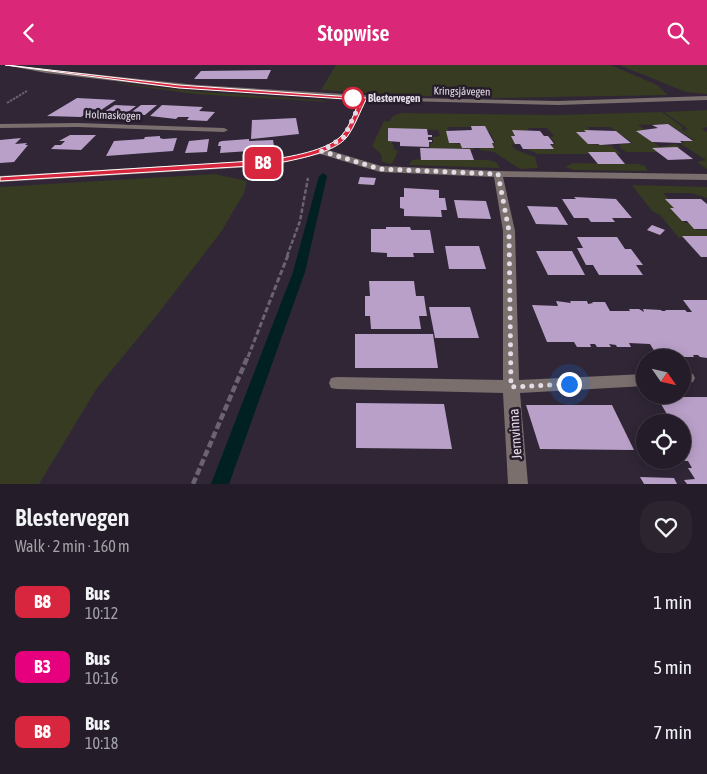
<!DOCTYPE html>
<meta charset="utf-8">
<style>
body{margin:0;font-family:"Asap Condensed",sans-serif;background:#2c2530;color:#f1f3f6;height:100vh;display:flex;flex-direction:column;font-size:19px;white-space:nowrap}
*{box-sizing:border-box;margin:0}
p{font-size:16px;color:#a3a1a8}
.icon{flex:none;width:28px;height:28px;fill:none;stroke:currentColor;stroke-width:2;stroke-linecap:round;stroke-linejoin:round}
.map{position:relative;height:419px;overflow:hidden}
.side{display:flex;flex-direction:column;background:#241c28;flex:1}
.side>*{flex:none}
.badge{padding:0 10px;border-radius:8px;font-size:18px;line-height:32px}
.needle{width:32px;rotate:124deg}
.tools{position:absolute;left:636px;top:284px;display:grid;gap:10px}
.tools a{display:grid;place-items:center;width:55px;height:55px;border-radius:50%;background:#241c28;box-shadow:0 2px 12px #0003,0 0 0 1px #413a45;font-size:25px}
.you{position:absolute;width:25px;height:25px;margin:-12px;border:4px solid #fff;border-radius:50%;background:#1a73e8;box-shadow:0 0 0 8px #1a73e833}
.map>.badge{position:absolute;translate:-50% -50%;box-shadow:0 0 0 2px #fff}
.round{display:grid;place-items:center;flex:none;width:52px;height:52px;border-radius:20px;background:#2c2530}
.summary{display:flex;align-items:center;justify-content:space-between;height:85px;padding:0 15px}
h1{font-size:24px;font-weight:600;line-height:38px}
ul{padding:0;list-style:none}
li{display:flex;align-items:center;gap:15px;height:65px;padding:0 15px}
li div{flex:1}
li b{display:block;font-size:19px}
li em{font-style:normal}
li .badge{min-width:55px;font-weight:700;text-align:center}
header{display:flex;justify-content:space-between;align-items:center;height:65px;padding:0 15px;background:#db2777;color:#fff;font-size:22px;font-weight:600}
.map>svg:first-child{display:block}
.green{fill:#363b22}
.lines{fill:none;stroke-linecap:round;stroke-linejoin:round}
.stream{fill:#002021;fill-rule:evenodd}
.building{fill:#b9a0c8}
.path-far3{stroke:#6b6371;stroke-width:2;stroke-dasharray:2.5 1;stroke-linecap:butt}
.path-far2{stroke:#6b6371;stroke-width:2.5;stroke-dasharray:4.5 2;stroke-linecap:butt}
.path-far1{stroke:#6b6371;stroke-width:3;stroke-dasharray:5.5 2.5;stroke-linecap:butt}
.path{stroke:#6b6371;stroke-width:4.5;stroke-dasharray:7 3;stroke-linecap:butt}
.minor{fill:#7a6f6d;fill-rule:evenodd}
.line{fill:#d7263d;stroke:#fff}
.walk{stroke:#e2dce6;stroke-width:5;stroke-dasharray:0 9}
.stop-dot{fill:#fff;stroke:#d7263d;stroke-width:2.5}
.labels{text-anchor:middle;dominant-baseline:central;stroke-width:5;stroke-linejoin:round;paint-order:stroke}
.far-street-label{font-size:11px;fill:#e2dce6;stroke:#261c2b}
.far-stop-label{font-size:11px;font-weight:bold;fill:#e2dce6;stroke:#261c2b;text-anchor:start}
.street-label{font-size:14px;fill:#e2dce6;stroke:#261c2b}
</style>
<header><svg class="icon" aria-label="back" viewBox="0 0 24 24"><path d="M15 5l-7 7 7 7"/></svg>Stopwise<svg class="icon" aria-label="search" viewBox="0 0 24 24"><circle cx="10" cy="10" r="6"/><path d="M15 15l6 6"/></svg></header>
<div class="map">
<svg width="707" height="419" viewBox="0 0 707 419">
<rect width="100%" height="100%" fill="#302636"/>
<g class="green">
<polygon points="336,0 611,0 657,20 668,30 494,33 393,30 321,25"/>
<polygon points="619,0 707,0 707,29 686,27"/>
<polygon points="104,17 204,27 321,35 329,37 195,29"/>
<polygon points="707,45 707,62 702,64 707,67 707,104 697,97 706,95 681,79 684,78 682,76 694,75 668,59 638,60 648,66 640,67 660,82 676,79 682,83 656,84 659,87 626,87 618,81 621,81 620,79 633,78 610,62 587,62 590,65 588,68 579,68 591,79 612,81 621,89 538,89 526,84 554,84 551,80 556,79 550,72 554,71 547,63 528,63 529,66 513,72 517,79 511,80 516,85 535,92 538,103 520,104 494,87 480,85 478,80 495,78 490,67 487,67 483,62 447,62 452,78 472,80 474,85 430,83 429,78 433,78 433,72 440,71 438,65 401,64 391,72 394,84 398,86 392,99 382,97 381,89 372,81 384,56 389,57 393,51 401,48 555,50 662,47 684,63 681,64 690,69 684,65 688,64 664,47"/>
<polygon points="421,94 488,95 496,97 500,103 409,100 412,95"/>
<polygon points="573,98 638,99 645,101 648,106 574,105 565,102"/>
<polygon points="215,109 247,116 244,128 221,167 153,255 97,323 39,419 0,419 0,122"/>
<polygon points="632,120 707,122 707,133 691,128 663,128 678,144 673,145 685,158 690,158 697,165 707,165 707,171 679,173 660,150 652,146"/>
</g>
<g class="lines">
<polygon class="stream" points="323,108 327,111 305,207 229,419 211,419 293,207 319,111"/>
</g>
<g class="building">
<polygon points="271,5 267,14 194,14 201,6"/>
<polygon points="77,33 116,35 101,45 93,44 81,52 47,51"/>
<polygon points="115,40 136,41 124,50 101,49"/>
<polygon points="141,40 157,40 145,50 129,49"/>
<polygon points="162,40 203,42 199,46 215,47 207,56 187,55 189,52 178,52 176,54 150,51"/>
<polygon points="296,53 299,69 251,74 252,55"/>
<polygon points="668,59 693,76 680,76 682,78 652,77 636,66 658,63 652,60"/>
<polygon points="471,61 485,61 494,78 492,78 494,83 462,83 460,78 449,78 446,66 472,65"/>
<polygon points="388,63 427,64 428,70 432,70 432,72 428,72 428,75 432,75 432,77 429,77 429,82 400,81 400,77 388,76"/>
<polygon points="512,65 540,66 544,71 548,71 552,76 554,79 550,79 554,84 523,84 520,79 515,79 511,71 515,71"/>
<polygon points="584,65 616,66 631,78 600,80 598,79 588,79 576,67 586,67"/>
<polygon points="70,70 96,70 81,85 51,84 55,80 61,80 65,76 59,76"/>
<polygon points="160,71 160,73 163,74 177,73 173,86 106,91 114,76 144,74 145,72"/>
<polygon points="21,73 15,79 27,78 25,80 28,80 14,97 0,98 0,75"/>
<polygon points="209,74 207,87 185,88 189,76"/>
<polygon points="249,74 249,76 273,75 274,81 249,82 249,86 220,88 221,81 218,81 219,77 222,76"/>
<polygon points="677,82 693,94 668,95 652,83"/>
<polygon points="420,83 470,84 474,95 421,95"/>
<polygon points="588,87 615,87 625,99 598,99"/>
<polygon points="360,112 376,113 374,120 358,119"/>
<polygon points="404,123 439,125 439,133 445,133 447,145 441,145 442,152 404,151 404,144 400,143 400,132 404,132"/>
<polygon points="574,132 616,134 632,153 612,153 615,157 591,157 588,153 574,153 562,134 576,134"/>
<polygon points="665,134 701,134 707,139 707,164 694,164 687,156 682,156 670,143 674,143"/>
<polygon points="454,135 486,136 491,154 458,153"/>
<polygon points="527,141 557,142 568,160 536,159"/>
<polygon points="652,160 665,165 660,170 647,165"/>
<polygon points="386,162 410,162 411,165 430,165 434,188 413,188 414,192 387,192 387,188 371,187 371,164 386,164"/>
<polygon points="682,171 707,171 707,192 701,192"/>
<polygon points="577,172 617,172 625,184 631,184 643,200 636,200 643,210 599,210 593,200 586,200 577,183 583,183"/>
<polygon points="445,181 479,181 486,204 449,204"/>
<polygon points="536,186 572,186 585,210 548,210"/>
<polygon points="369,216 414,216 416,231 424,231 427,251 419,251 421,264 371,264 370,251 365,251 365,231 370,231"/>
<polygon points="683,235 707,235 707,293 700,292 698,290 693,290 694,292 678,292 677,289 671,289 673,292 658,292 650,279 629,278 631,282 617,282 616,280 609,279 611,282 597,282 595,279 590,279 591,282 577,282 574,277 547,277 532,240 558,241 556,236 571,238 570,236 587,236 588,239 593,238 592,237 605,237 610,246 630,246 629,244 639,244 644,247 643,244 661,245 662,246 666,246 665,245 685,245 687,247 692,247"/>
<polygon points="429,242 470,242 479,273 435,273"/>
<polygon points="355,269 433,269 438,303 355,303"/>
<polygon points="657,332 707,332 707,419 687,419 684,415 695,414 688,403 692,403 688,396 685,396 682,392 682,358 672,358"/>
<polygon points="356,338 444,339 452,384 356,383"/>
<polygon points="526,340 612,340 634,385 540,384"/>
<polygon points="640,412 674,413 677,419 644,419"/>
</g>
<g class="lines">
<polyline class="path-far3" points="7,38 27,26"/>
<polyline class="path-far2" points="287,191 300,156 308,113"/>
<polyline class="path-far1" points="248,292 288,190"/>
<polyline class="path" points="193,419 248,291"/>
<g class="minor">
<path d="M5 0 197 20 410 33 558 36 707 31V35L558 40 366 35C356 56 352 76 328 85L381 101 498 106 707 109V115L503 112 515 166 519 315 645 309V321L520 328 528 419H508L503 328 337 324 331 323 329 318 331 313 337 312 503 315V166L494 112 380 107 320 89 268 101 0 117V111L268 95C292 91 329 88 344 67 351 57 354 45 360 35L159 21 46 8Z"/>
<polygon points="78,58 224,63 228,65 224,67 78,62 0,63 0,59"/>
<polygon points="682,307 693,309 695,313 693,317 682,319"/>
</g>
</g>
<path class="line" d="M5 0H7L179 20 367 33C360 46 355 61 347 72 334 89 288 96 268 100L0 116V112L268 95C288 92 328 86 342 70 350 61 355 46 360 35L179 23Z"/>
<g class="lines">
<polyline class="walk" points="353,33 359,41 344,72 321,86 380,104 498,109 509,166 511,322 569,319"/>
</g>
<circle class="stop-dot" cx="353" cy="33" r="10"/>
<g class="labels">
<g class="far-street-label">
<text transform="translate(462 26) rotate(1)">Kringsjåvegen</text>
<text transform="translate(113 50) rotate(2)">Holmaskogen</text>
</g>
<g class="far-stop-label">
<text x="368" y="33">Blestervegen</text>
</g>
<g class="street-label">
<text transform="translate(515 369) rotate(-94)">Jernvinna</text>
</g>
</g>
</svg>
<div class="tools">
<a><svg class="needle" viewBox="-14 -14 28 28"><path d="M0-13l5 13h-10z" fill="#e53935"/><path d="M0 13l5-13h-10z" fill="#a3a1a8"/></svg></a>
<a><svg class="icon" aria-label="locate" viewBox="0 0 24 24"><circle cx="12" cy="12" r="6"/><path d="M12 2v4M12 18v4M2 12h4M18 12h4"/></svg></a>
</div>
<div class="you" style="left:569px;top:319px"></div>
<b class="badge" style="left:263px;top:98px;background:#d7263d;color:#fff">B8</b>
</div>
<section class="side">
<div class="summary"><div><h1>Blestervegen</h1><p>Walk · 2 min · 160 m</p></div><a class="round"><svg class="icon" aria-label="heart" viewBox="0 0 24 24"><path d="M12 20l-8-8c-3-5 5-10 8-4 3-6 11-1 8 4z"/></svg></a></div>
<ul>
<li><span class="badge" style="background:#d7263d;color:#fff">B8</span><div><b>Bus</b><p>10:12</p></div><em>1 min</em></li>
<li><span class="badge" style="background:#e6007e;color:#fff">B3</span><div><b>Bus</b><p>10:16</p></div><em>5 min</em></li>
<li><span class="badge" style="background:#d7263d;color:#fff">B8</span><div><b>Bus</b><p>10:18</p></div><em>7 min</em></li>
</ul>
</section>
